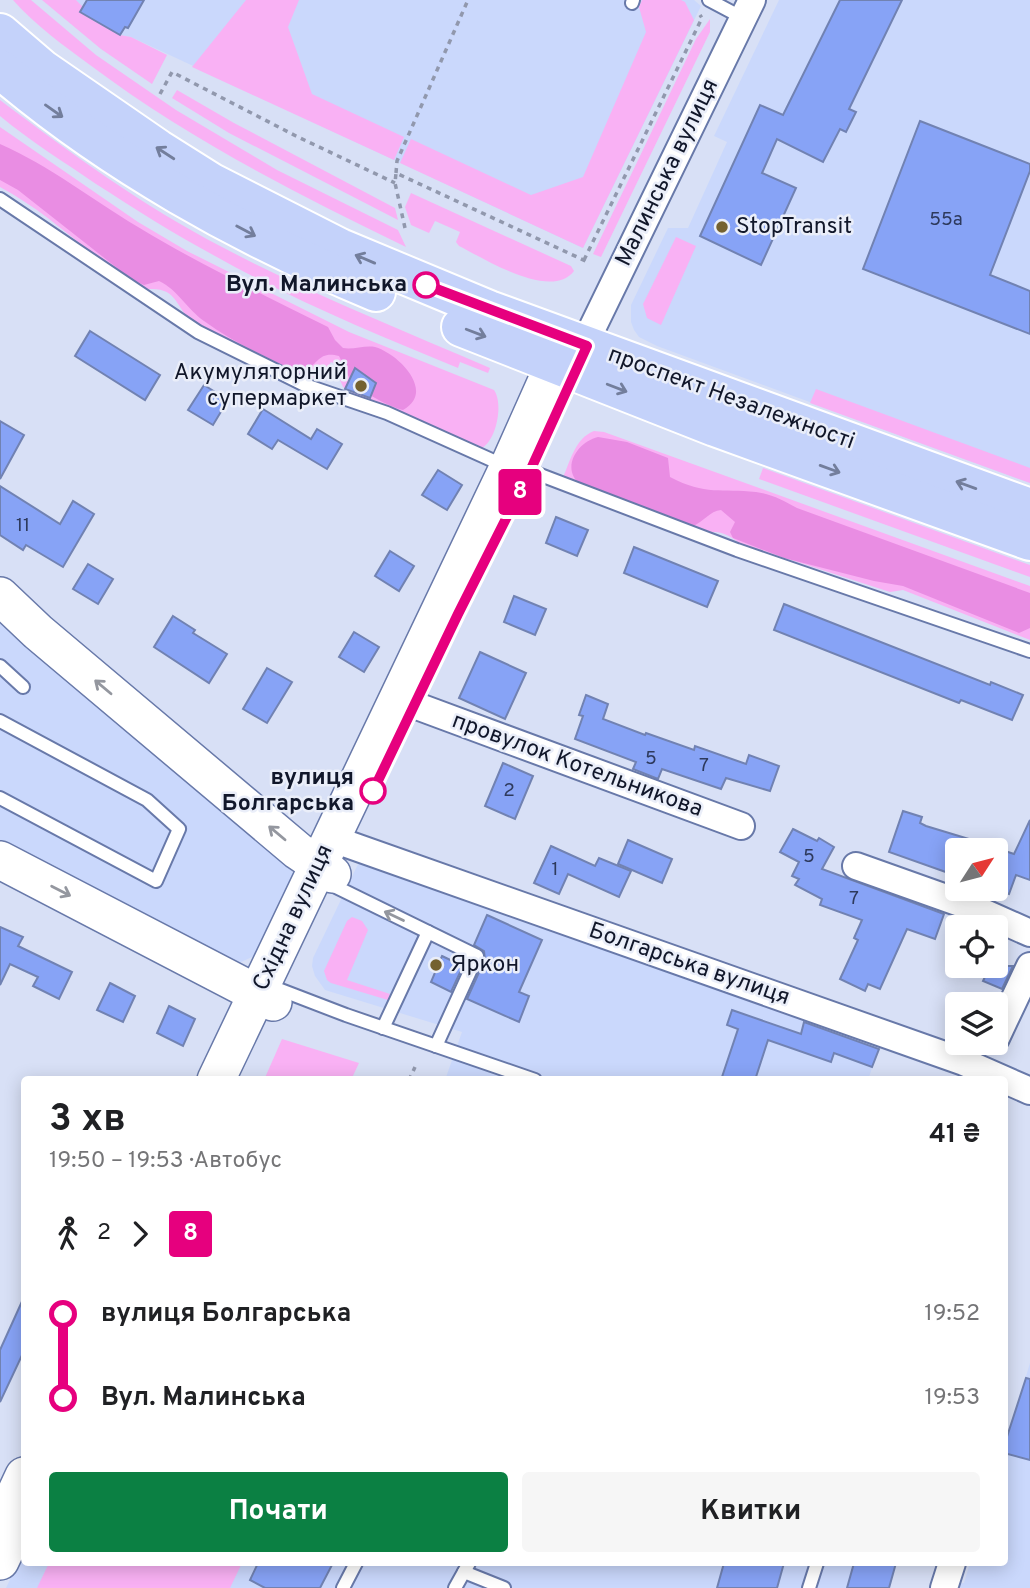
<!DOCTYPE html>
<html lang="uk">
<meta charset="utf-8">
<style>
body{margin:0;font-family:Overpass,sans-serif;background:#f6f6f6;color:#202124;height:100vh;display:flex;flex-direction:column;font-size:26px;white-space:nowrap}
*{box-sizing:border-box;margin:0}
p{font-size:23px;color:#757577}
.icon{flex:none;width:38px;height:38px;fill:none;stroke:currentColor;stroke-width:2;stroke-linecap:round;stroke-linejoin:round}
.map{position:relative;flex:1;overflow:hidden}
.side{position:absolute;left:21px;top:1076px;width:987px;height:490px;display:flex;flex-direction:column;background:#fff;border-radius:7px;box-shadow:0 4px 18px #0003}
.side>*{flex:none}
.badge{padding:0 14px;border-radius:5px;font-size:24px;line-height:46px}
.needle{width:46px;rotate:54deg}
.buttons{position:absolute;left:945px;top:838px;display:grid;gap:14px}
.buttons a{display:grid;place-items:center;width:63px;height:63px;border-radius:7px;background:#fff;box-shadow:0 4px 18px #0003;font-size:35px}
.map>.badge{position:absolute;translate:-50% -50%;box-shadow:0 0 0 4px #fff}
.legs{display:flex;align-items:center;gap:10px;height:77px;padding:0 28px;font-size:23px}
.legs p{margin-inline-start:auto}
.head{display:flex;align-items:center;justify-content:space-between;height:119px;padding:0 28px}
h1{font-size:38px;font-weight:700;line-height:52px}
.primary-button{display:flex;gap:14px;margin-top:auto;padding:14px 28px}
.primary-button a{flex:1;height:80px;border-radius:7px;background:#0b8043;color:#fff;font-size:28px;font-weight:700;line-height:80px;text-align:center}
.primary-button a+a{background:#f6f6f6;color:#202124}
ul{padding:0 28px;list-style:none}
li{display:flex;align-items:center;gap:24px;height:84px;font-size:26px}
li i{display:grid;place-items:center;width:10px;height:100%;margin:0 9px;background:currentColor}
li i::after{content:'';width:18px;height:18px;margin:-9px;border:5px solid;border-radius:50%;background:#fff}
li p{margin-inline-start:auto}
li:first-child i{background:linear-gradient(#0000 50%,currentColor 0)}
li:last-child i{background:linear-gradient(currentColor 50%,#0000 0)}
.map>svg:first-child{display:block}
.built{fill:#cad8fc}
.green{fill:#f9b1f4}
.forest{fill:#e98de3}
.building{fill:#87a3f6;stroke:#7182b2;stroke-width:2}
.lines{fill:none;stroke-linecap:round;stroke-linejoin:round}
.lane-casing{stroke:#6879a9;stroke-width:16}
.street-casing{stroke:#6879a9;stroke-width:30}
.secondary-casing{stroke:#6879a9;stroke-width:40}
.primary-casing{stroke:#fff;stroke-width:42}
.path{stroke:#9198ad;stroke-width:3.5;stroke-dasharray:5 5;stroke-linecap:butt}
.lane{stroke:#fff;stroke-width:12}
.street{stroke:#fff;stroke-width:26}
.secondary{stroke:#fff;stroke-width:37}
.primary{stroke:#c4d2fa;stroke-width:38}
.oneway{stroke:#737e9c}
.oneway2{stroke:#94979f}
.line-1-casing{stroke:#fff;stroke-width:16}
.line-1{stroke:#e6007e;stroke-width:10}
.poi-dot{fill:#746130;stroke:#eaeef9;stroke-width:2.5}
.stop-1-dot{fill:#fff;stroke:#e6007e;stroke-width:3.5}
.labels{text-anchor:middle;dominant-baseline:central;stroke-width:5;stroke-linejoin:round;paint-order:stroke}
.number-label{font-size:19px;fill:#2e3a5d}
.street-label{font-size:23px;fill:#11172a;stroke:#eaeef9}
.poi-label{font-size:23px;fill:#11172a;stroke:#eaeef9;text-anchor:start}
.stop-label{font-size:23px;font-weight:bold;fill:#11172a;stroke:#eaeef9;text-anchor:end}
</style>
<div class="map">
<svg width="1030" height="1588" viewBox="0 0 1030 1588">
<rect width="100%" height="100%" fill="#d8e0f6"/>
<g class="built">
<polygon points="76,0 694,0 701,6 583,248 131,37 120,35 80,12"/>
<polygon points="779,0 1030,0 1030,483 657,346 639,337 634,330 631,322 631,305 668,228 688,228 727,142 714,136"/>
<polygon points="0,612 256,836 291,870 294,875 259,954 241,962 224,961 0,845"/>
<polygon points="360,860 711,984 879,1047 868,1080 445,1080 462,1032 325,990 315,976 312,966 313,958"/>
<polygon points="1030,1363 1030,1588 953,1588 959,1583 964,1583 970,1563 1004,1563 1005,1445"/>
<polygon points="24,1550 24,1563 896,1563 889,1588 6,1588"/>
</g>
<g class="green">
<path d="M13 0H31L96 55 176 110 277 170 398 230 406 247C295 193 190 140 90 65 64 46 35 25 13 0Z"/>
<polygon points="42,0 76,0 84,8 81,13 120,35 131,37 167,55 152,84 101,49"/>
<polygon points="246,0 299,0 288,27 312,94 404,137 394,160 192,67"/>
<polygon points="642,0 681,0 685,2 694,20 583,248 400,163 411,139 531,195 583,177 646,32 639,7"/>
<polygon points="710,19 710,32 601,257 593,254 696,39"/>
<polygon points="177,90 234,123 395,208 398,220 229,133 172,98"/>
<path d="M0 100C70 153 143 206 222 247 309 293 400 329 490 368L488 373 460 362 458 368C375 334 293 300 215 256 174 234 135 209 96 184 64 162 30 141 0 116Z"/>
<path d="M0 127 138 222 187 251 349 332 494 390C504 404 496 443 480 449L361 398 343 387 340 380 344 368 331 362C327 368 325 375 317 377 298 383 205 333 189 319 181 311 175 294 164 291 154 287 144 291 132 287 91 254 47 212 0 187Z"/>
<path d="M411 193 571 266 574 271C551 301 485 259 459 246L456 242 460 232 435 221 429 233 411 225 405 207Z"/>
<polygon points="676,237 696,246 661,325 647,318 643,304"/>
<polygon points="816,389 1030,468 1030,483 810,403"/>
<path d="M594 431 604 432 1030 586V640L903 590 890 592 739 543C727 533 719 531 703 532L562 480C570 462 575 438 594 431Z"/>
<polygon points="763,468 1030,565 1030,577 759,479"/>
<polygon points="352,917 362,921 368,930 347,980 390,994 388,1000 331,983 327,980 324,971 347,921"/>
<polygon points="282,1039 359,1063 351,1080 264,1080"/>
<polygon points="49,1563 242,1563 230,1588 37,1588"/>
</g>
<g class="forest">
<path d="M0 144C50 166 91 199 138 227 199 264 264 295 328 327L335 340 343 348C353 350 365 345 375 347 399 354 436 392 403 410 389 407 356 389 349 377 345 371 343 363 339 356 319 351 319 363 304 372L294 371C264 356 231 341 204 321 187 309 178 290 159 281L144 285 131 279 18 190 0 180Z"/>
<path d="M598 437 627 442 668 458 670 477C706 496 721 488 756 492 772 494 784 501 797 508L1030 593V628L1019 633 903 586 874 581 784 558 733 538 730 532 735 522 721 510C710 511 703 522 693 526L581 485C560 469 577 442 598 437Z"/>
</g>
<g class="building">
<polygon points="87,0 144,0 128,28 125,27 120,35 80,12"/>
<polygon points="840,0 902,0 849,109 856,112 846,132 840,129 823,162 777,139 762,173 796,188 761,265 700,236 760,105 783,115"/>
<polygon points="920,121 1030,164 1030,171 990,275 1030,291 1030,334 863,269"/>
<polygon points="90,331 160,375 145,400 75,356"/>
<polygon points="355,368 376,383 370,398 345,389"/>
<polygon points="204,385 228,400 213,425 188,410"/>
<polygon points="263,409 311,439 317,429 342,444 327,469 278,440 272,449 248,434"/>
<polygon points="0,421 24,435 0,479"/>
<polygon points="438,470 462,485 447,510 422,495"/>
<polygon points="0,486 60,524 73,501 94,514 63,567 26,545 23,550 0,535"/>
<polygon points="556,517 588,530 577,556 546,543"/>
<polygon points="634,547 718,581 707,607 624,573"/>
<polygon points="390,551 414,566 399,591 375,576"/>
<polygon points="88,564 113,579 98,604 73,589"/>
<polygon points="514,596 546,609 535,635 504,622"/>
<polygon points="784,604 990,685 991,682 1023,695 1012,720 961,700 959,703 774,630"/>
<polygon points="173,616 195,630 193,633 227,654 209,683 154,647"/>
<polygon points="354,632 379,647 364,672 339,657"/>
<polygon points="480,652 526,673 505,719 459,698"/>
<polygon points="267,668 292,682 267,723 243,709"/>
<polygon points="586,695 608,704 603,719 645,735 646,733 694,750 695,746 746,764 749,755 779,766 770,791 726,778 721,789 662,769 658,779 633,769 636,762 575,739 583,716 579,715"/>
<polygon points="503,763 533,776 515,819 485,806"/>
<polygon points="903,811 922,817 920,823 926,826 992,846 992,850 957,850 957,876 889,852"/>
<polygon points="1030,820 1030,880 1016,875 1009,894 996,890 996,848 1014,854"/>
<polygon points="793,829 817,841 819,838 834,847 822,869 944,914 935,939 907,929 880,989 868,984 865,991 840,979 858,940 854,938 862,920 820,905 822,899 795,885 799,879 792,876 799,862 780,852"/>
<polygon points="628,840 672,859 662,883 618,864"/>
<polygon points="551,846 595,866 599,858 631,871 619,897 568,874 559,894 534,883"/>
<polygon points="487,915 542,940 519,992 529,996 519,1022 467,999 485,959 484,951 474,945"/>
<polygon points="0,927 23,937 18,946 72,972 59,999 33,986 38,977 10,964 0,985"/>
<polygon points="442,956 463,966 451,992 431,982"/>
<polygon points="990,966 1013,966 1002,989 983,981"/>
<polygon points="110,983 135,996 123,1022 97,1010"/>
<polygon points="169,1006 195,1019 183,1046 157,1033"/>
<polygon points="732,1010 801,1034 804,1022 879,1049 872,1067 834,1053 831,1062 768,1040 755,1080 721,1080 738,1029 727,1025"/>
<polygon points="24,1297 24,1351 0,1402 0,1350"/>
<polygon points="1026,1378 1030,1379 1030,1460 1004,1453 1004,1446"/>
<polygon points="258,1563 333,1563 320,1588 265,1588 250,1580"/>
<polygon points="724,1563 784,1563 777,1588 717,1588"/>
<polygon points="854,1563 896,1563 889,1588 847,1588"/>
</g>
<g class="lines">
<g class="lane-casing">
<g id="lane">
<polyline points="709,0 743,18"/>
<polyline points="632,3 633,0"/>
<polyline points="0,199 198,332 305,385 387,413 505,466"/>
<polyline points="530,471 737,550 1030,651"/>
<polyline points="0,666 23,687"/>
<polyline points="0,721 147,800 179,829 156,881 0,798"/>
<polyline points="328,883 477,956 436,1046"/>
<polyline points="273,987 346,1015 535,1080"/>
<polyline points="383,1028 428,932"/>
<polyline points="464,1572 504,1588"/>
<polyline points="343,1588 356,1563"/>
<polyline points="455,1588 469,1563"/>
<polyline points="809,1588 817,1563"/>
</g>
</g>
<g class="street-casing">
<g id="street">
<polyline points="584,345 752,0"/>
<polyline points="414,705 741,826"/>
<polyline points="347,844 964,1062 1030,1091"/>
<polyline points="856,866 974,908 1030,933"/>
<polyline points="996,1038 1030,966"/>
<polyline points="944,1588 952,1563"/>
</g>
</g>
<g class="secondary-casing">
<g id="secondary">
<polyline points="0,596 38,632 298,851 332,874"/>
<polyline points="0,860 273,1002"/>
<polyline points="216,1080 508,468 566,338"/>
<polyline points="0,1527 24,1476"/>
<polyline points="0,1561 24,1511"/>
</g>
</g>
<g class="primary-casing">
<g id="primary">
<polyline points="0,33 42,69 158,149 212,183 340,248 489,310 1030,508"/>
<path d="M0 69C109 162 243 237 376 292"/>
<polyline points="461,327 715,427 1030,541"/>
</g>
</g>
<g class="path">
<polyline points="160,94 172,72 296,136 395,183"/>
<polyline points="396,173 397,161 468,0"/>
<polyline points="405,228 395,183 396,173 590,263"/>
<polyline points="584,260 702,18 700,15"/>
<polyline points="409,1080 415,1067"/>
</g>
<use href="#lane" class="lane"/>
<use href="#street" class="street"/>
<use href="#secondary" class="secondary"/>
<use href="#primary" class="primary"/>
</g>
<defs><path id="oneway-shaft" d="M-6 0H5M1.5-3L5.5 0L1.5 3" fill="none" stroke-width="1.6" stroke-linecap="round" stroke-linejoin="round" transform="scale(1.75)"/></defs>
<g class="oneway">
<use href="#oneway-shaft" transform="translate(54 111) rotate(35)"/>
<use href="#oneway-shaft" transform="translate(165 153) rotate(-147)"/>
<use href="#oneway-shaft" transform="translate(246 231) rotate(28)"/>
<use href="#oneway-shaft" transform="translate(365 259) rotate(-157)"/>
<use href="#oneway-shaft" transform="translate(476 333) rotate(21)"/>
<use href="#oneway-shaft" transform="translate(617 388) rotate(21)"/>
<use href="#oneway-shaft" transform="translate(830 469) rotate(20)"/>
<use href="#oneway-shaft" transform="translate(966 485) rotate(-160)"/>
</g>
<g class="oneway2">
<use href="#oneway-shaft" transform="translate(103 687) rotate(-140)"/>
<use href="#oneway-shaft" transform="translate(277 833) rotate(-140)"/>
<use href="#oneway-shaft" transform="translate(61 891) rotate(27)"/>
<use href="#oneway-shaft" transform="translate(394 916) rotate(-155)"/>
</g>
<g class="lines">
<g class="line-1-casing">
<polyline id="line-1" points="373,791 458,614 530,471 587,346 426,285"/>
</g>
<use href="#line-1" class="line-1"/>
</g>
<g class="poi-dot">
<circle cx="722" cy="227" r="7"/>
<circle cx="361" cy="386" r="7"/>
<circle cx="436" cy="965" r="7"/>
</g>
<g class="stop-1-dot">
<circle cx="426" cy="285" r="12"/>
<circle cx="373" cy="791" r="12"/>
</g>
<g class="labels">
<g class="number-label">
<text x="946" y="220">55а</text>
<text x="23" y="526">11</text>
<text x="651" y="759">5</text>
<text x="704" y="766">7</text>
<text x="509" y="791">2</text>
<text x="809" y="857">5</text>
<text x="555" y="870">1</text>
<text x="854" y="899">7</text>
</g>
<g class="street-label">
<text transform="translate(668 173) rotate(-64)">Малинська вулиця</text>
<text transform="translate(731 399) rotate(20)">проспект Незалежності</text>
<text transform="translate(577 766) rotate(20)">провулок Котельникова</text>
<text transform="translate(294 918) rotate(-65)">Східна вулиця</text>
<text transform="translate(689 965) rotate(19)">Болгарська вулиця</text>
</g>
<g class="poi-label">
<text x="736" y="227">StopTransit</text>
<text x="347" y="373" text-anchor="end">Акумуляторний<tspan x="347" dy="26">супермаркет</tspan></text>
<text x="450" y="965">Яркон</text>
</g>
<g class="stop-label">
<text x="407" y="285">Вул. Малинська</text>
<text x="354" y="778">вулиця<tspan x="354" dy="26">Болгарська</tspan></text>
</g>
</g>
</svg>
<div class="buttons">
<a><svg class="needle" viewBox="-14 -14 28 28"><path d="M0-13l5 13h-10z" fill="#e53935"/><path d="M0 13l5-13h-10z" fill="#757577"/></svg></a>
<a><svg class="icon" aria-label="locate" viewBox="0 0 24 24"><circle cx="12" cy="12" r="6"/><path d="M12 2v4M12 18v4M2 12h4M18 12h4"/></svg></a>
<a><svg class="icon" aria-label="layers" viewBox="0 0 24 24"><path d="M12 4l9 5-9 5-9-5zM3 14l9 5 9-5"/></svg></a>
</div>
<b class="badge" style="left:520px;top:492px;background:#e6007e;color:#fff">8</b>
<section class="side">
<div class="head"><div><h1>3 хв</h1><p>19:50 – 19:53 · Автобус</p></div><b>41 ₴</b></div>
<div class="legs"><svg class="icon" aria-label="walk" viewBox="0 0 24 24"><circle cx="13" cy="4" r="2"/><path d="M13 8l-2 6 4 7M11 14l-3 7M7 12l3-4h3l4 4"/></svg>2<svg class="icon" aria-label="forward" viewBox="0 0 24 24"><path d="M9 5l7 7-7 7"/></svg><b class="badge" style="background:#e6007e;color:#fff">8</b></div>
<ul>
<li><i style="color:#e6007e"></i><b>вулиця Болгарська</b><p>19:52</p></li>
<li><i style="color:#e6007e"></i><b>Вул. Малинська</b><p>19:53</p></li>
</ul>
<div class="primary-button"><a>Почати</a><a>Квитки</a></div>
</section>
</div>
